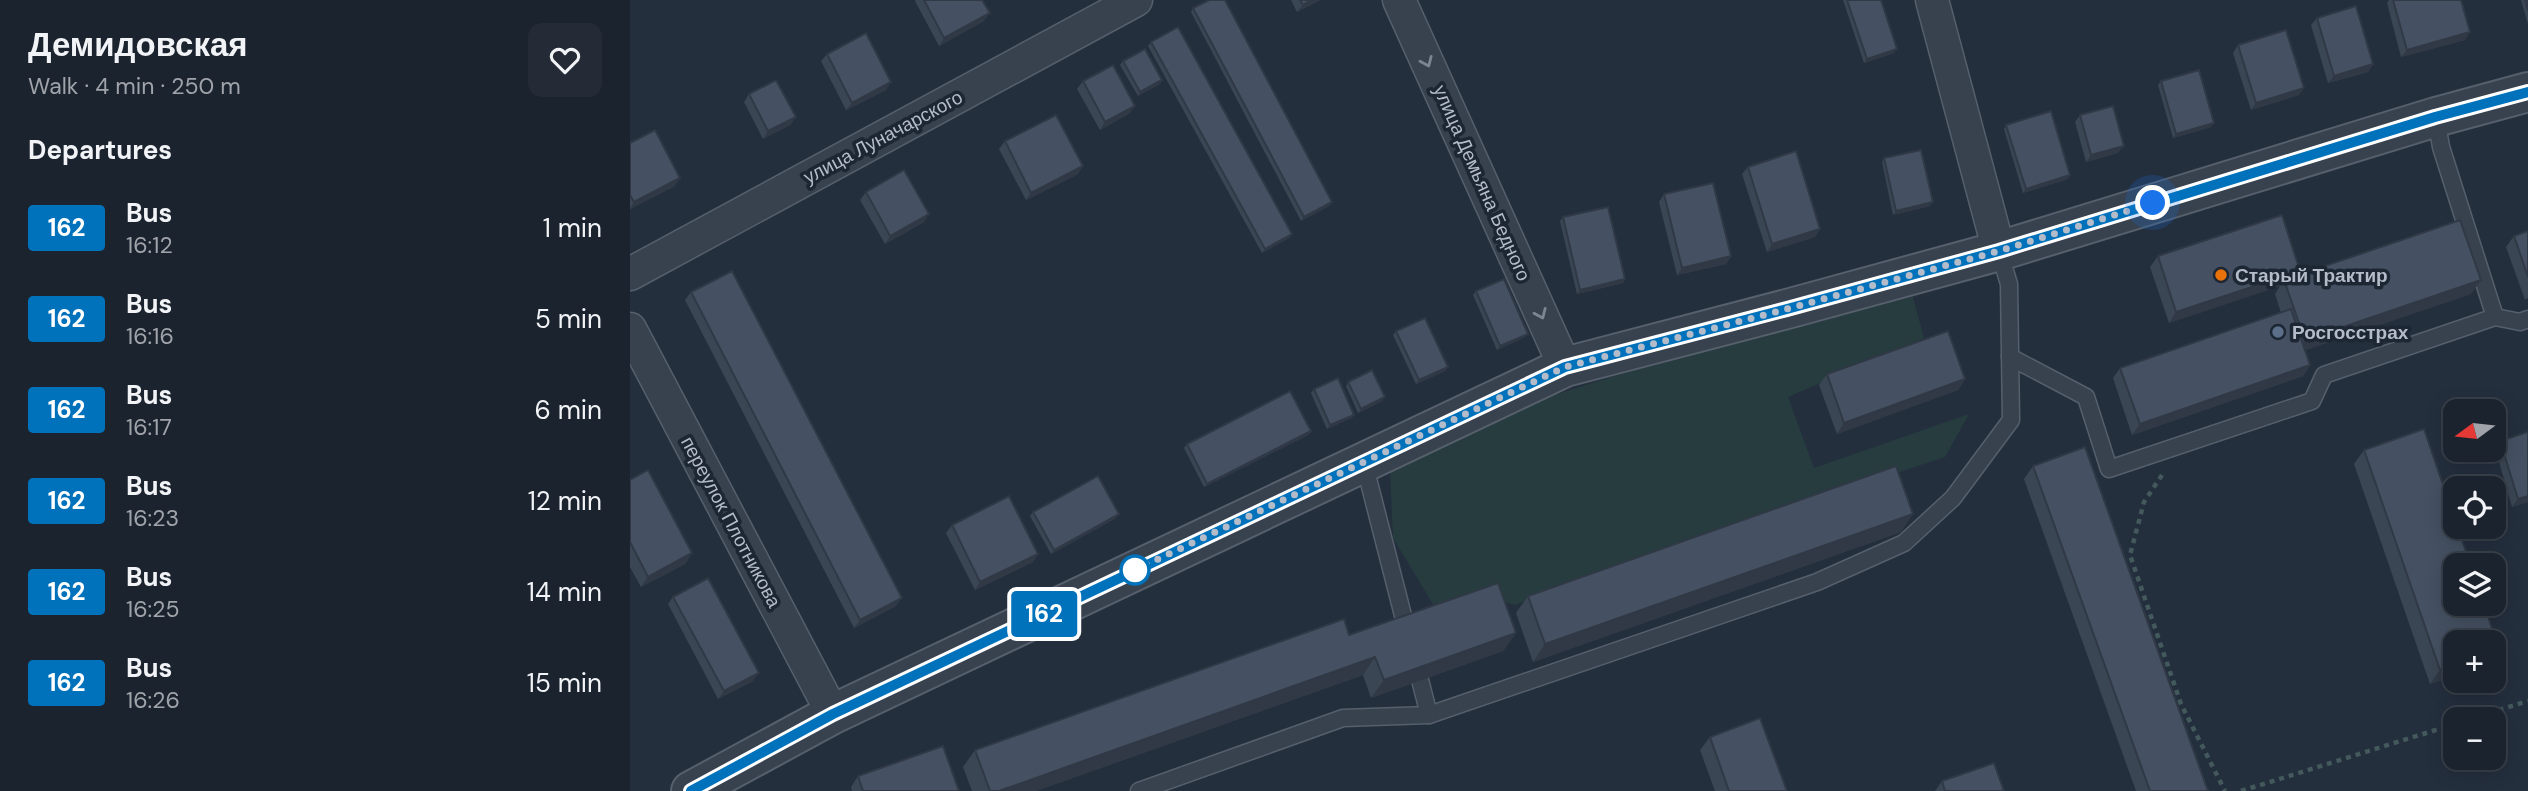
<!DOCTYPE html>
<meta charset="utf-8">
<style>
body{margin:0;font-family:"DM Sans",sans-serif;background:#242b36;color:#f1f3f6;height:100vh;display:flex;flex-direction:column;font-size:26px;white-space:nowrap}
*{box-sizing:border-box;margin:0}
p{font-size:23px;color:#a0a4aa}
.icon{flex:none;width:38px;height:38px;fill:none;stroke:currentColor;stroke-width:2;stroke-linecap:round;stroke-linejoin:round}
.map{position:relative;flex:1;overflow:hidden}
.panel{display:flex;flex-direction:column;background:#1b232e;width:630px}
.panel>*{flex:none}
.badge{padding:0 14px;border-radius:5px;font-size:24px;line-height:46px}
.needle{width:46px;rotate:255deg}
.buttons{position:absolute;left:1813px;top:399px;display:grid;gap:14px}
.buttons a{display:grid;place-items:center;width:63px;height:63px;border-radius:14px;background:#1b232e;box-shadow:0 4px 18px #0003,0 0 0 2px #39404a;font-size:35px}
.you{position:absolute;width:35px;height:35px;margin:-18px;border:5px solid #fff;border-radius:50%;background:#1a73e8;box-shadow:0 0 0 10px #1a73e833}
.map>.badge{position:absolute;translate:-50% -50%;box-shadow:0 0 0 4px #fff}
h2{padding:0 28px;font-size:26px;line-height:63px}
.round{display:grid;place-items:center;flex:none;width:74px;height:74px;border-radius:14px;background:#242b36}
.headline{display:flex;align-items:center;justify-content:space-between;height:119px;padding:0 28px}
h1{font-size:33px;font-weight:800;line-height:52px}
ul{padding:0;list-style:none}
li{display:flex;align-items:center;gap:21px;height:91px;padding:0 28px}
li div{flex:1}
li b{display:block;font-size:26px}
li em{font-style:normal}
li .badge{min-width:77px;font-weight:700;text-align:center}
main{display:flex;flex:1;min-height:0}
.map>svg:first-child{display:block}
.green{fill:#263c3f}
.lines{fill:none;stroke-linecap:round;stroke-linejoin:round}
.service-casing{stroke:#565f6c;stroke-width:19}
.minor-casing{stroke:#565f6c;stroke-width:35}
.tertiary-casing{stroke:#565f6c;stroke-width:42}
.path{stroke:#44595c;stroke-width:4.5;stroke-dasharray:5 5;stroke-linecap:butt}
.service{stroke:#38414e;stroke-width:16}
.minor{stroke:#38414e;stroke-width:32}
.tertiary{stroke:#38414e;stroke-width:38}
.wall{fill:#3b4654}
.shaded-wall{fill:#303945}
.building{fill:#455162;stroke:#303945;stroke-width:2}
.oneway{stroke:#7c8592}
.line-casing{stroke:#fff;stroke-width:16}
.line{stroke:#0072bc;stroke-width:10}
.walk{stroke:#b4bcc9;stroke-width:7;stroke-dasharray:0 12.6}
.food-dot{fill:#e8710a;stroke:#1d2633;stroke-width:2.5}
.service-dot{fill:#5c6f8a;stroke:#1d2633;stroke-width:2.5}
.stop-dot{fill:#fff;stroke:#0072bc;stroke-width:3.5}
.labels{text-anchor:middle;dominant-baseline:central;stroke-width:7;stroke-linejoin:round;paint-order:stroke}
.street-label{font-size:19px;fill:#b4bcc9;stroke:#1d2633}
.poi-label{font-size:19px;font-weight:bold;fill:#b4bcc9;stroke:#1d2633;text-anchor:start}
</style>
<main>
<section class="panel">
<div class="headline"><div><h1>Демидовская</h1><p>Walk · 4 min · 250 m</p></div><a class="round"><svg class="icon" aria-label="heart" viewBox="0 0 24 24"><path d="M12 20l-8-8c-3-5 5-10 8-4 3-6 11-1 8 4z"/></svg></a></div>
<h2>Departures</h2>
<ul>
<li><span class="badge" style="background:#0072bc;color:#fff">162</span><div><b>Bus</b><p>16:12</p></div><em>1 min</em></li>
<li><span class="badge" style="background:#0072bc;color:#fff">162</span><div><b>Bus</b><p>16:16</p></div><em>5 min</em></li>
<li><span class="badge" style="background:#0072bc;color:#fff">162</span><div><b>Bus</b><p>16:17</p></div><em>6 min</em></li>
<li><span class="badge" style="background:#0072bc;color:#fff">162</span><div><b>Bus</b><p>16:23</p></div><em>12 min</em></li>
<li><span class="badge" style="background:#0072bc;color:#fff">162</span><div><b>Bus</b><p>16:25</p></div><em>14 min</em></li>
<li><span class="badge" style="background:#0072bc;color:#fff">162</span><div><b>Bus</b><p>16:26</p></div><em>15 min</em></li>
</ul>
</section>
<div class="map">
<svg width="1898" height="791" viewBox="0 0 1898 791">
<rect width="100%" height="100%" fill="#242f3e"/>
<polygon class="green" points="1281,290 1294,338 1158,397 1184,468 1339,414 1315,457 1105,526 885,605 857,597 803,604 763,538 760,468 902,402 1058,353"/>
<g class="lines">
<g class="service-casing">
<g id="service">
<polyline points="1865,317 1890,322 1898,319"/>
<polyline points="1380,357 1456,397 1479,469 1682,401 1694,375 1865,317 1811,147 1806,117"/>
<polyline points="734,463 778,635"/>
<polyline points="799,715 1187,582 1274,543 1323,498 1381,420 1379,284 1369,251"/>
<polyline points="509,791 713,718 799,715 785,660"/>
</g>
</g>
<g class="minor-casing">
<g id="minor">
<polyline points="769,0 935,367"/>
<polyline points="1302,0 1369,251"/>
<polyline points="0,274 506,0"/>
<polyline points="0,329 203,714"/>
</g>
</g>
<g class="tertiary-casing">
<polyline id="tertiary" points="61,791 203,714 935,367 1157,309 1369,251 1806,117 1898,92"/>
</g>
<g class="path">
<polyline points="1532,475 1514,502 1500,555 1551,704 1595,791"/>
<polyline points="1840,719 1898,701"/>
<polyline points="1611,791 1825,724"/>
</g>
<use href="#service" class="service"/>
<use href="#minor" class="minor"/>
<use href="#tertiary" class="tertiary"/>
</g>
<g class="wall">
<polygon points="286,0 352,0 354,21 309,46 285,1"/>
<polygon points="661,0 690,0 667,12"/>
<polygon points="1213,0 1251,0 1264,53 1234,63"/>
<polygon points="1759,0 1831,0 1835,40 1771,57 1757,3"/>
<polygon points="1891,0 1898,0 1898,24"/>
<polygon points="563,8 702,202 699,206 671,221 561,12"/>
<polygon points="1687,18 1743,64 1738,72 1698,83 1681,25"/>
<polygon points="521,42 662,234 659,238 632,253 518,46"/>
<polygon points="1608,45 1669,95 1621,110 1603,53"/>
<polygon points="197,54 256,90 216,110 191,61"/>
<polygon points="493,61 532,80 530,84 508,96 490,65"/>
<polygon points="453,81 500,113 470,130 447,89"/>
<polygon points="1531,81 1581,127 1543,138 1528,85"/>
<polygon points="119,94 166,117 160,125 133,139 114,102"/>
<polygon points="1450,115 1488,153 1456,162 1445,122"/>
<polygon points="1376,125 1438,179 1393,193 1374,129"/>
<polygon points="375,141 448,174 396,200 369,149"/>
<polygon points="0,143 45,186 0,209"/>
<polygon points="1254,158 1300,206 1263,215 1252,162"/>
<polygon points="1118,167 1190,229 1185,237 1137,252 1112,174"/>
<polygon points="236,192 294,222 255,244 230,200"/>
<polygon points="1034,194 1101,256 1096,264 1047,275 1029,202"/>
<polygon points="933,217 995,279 993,283 947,294 930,221"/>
<polygon points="1898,231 1898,298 1895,300 1876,247 1884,236"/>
<polygon points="1528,256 1666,276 1841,294 1675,350 1680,365 1673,376 1502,435 1483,378 1490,368 1651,313 1645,294 1650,286 1539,323 1520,267"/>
<polygon points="846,291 898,334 895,337 867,350 843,295"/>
<polygon points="61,292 266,606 224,628 55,300"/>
<polygon points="766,331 818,367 815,371 786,384 763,335"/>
<polygon points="1197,374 1335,379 1328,390 1207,434 1189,385"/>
<polygon points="718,382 755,397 752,401 728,413 716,386"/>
<polygon points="684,389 724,415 721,418 697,429 681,393"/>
<polygon points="681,431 678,435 574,487 554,448 557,444"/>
<polygon points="1898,432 1898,502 1882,507 1865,448 1870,441"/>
<polygon points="1734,450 1869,650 1864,658 1864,642 1825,675 1800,684 1724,464"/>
<polygon points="1403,466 1578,791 1506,791 1394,479"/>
<polygon points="0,480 62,553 55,564 11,587 0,567"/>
<polygon points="403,512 486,518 421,554 400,516"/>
<polygon points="322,525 408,554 403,562 345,590 316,533"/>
<polygon points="1271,532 903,662 886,613 898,596"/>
<polygon points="43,597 123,681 88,699 38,604"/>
<polygon points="886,633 873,651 741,698 733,675 406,791 342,791 333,767 345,750 719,635"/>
<polygon points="1080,737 1157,791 1085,791 1070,750"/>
<polygon points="228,776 329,791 222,791 221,787"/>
<polygon points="1312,781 1374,791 1305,791"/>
</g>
<g class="shaded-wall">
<polygon points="681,0 690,0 667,12 673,5"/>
<polygon points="360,13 354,21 309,46 314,38"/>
<polygon points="1840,32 1835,40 1771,57 1777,50"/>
<polygon points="1267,49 1264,53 1234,63 1237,59"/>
<polygon points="1743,64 1738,72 1698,83 1704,76"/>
<polygon points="532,80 530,84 508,96 510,92"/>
<polygon points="261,82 256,90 216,110 222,103"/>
<polygon points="1674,88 1669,95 1621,110 1626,103"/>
<polygon points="505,106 500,113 470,130 475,122"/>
<polygon points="166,117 160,125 133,139 138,131"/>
<polygon points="1584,123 1581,127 1543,138 1546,134"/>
<polygon points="1494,146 1488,153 1456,162 1461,155"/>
<polygon points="453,166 448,174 396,200 401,193"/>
<polygon points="1440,175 1438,179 1393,193 1396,189"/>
<polygon points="50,178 45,186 0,209 4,202"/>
<polygon points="702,202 699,206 671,221 674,217"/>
<polygon points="1303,202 1300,206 1263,215 1266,211"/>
<polygon points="299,214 294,222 255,244 260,236"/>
<polygon points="1190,229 1185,237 1137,252 1142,244"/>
<polygon points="662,234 659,238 632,253 635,249"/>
<polygon points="1101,256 1096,264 1047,275 1052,268"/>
<polygon points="1670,271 1662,282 1654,280 1650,286 1539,323 1546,312"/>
<polygon points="995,279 993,283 947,294 950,290"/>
<polygon points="1851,280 1841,294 1665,354 1675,340"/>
<polygon points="898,334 895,337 867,350 870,346"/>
<polygon points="1680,365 1673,376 1502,435 1510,424"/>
<polygon points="818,367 815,371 786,384 789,380"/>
<polygon points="1335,379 1328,390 1207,434 1214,423"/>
<polygon points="755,397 752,401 728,413 731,409"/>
<polygon points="724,415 721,418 697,429 700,425"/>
<polygon points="681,431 678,435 574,487 577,484"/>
<polygon points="1898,496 1898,502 1882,507 1888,499"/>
<polygon points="489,514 486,518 421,554 424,550"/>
<polygon points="1283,514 1271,532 903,662 915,644"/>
<polygon points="62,553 55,564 11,587 18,577"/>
<polygon points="408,554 403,562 345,590 350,582"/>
<polygon points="272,598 266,606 224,628 230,620"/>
<polygon points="886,633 873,651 741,698 754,680"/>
<polygon points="745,657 733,675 406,791 369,791"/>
<polygon points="1825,665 1825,675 1800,684 1810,670"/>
<polygon points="129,673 123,681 88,699 94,691"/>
</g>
<g class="building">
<polygon points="294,0 352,0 360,13 314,38"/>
<polygon points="579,0 595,0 702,202 674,217 563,8"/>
<polygon points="670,0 681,0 673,5"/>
<polygon points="1217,0 1251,0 1267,49 1237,59"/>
<polygon points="1763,0 1831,0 1840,32 1777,50"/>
<polygon points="1895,0 1898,0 1898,11"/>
<polygon points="1726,6 1743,64 1704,76 1687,18"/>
<polygon points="548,27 662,234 635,249 521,42"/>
<polygon points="1656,30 1674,88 1626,103 1608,45"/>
<polygon points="236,33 261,82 222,103 197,54"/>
<polygon points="515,49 532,80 510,92 493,61"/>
<polygon points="483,65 505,106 475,122 453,81"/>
<polygon points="1569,70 1584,123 1546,134 1531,81"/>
<polygon points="146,80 166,117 138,131 119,94"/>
<polygon points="1483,106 1494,146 1461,155 1450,115"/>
<polygon points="1421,111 1440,175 1396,189 1376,125"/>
<polygon points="426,115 453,166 401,193 375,141"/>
<polygon points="25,130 50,178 4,202 0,195 0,143"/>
<polygon points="1291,150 1303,202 1266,211 1254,158"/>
<polygon points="1166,151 1190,229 1142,244 1118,167"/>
<polygon points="274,170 299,214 260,236 236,192"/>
<polygon points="1083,183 1101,256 1052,268 1034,194"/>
<polygon points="978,207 995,279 950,290 933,217"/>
<polygon points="1652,215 1670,271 1546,312 1528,256"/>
<polygon points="1830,220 1851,280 1675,340 1654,280"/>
<polygon points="1898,231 1898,277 1884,236"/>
<polygon points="102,271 272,598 230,620 61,292"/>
<polygon points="874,279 898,334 870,346 846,291"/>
<polygon points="1661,309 1680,365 1510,424 1490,368"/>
<polygon points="795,318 818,367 789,380 766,331"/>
<polygon points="1318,331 1335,379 1214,423 1197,374"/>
<polygon points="742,370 755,397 731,409 718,382"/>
<polygon points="708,378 724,415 700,425 684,389"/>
<polygon points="660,391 681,431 577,484 557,444"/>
<polygon points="1794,429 1825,520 1825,527 1827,527 1841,565 1825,565 1825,604 1854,604 1869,650 1864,652 1864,642 1825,642 1825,665 1810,670 1734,450"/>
<polygon points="1898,432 1898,496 1888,499 1870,441"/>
<polygon points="1455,447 1578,791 1520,791 1403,466"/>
<polygon points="1266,466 1283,514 915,644 898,596"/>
<polygon points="18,470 62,553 18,577 0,542 0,480"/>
<polygon points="468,476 489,514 424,550 403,512"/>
<polygon points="379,496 408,554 350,582 322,525"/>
<polygon points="78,578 129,673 94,691 43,597"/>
<polygon points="868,583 886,633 754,680 745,657 369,791 360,791 345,750 714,619 719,635"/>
<polygon points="1130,718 1157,791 1099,791 1080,737"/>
<polygon points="313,746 329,791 233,791 228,776"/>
<polygon points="1364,763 1374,791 1315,791 1312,781"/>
</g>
<defs><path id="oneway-chevron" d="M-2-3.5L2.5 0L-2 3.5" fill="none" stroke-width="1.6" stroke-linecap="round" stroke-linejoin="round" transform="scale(1.75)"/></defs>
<g class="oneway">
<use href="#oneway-chevron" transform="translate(797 62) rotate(66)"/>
<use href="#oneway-chevron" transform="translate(911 314) rotate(66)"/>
</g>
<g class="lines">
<g class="line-casing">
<polyline id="line" points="61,791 203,714 935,367 1157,309 1369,251 1805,117 1898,92"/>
</g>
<use href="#line" class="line"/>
<polyline class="walk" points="505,570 935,367 1157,309 1369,251 1523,203"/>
</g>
<circle class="food-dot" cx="1591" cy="275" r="7"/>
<circle class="service-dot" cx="1648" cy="332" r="7"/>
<circle class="stop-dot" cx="505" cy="570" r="14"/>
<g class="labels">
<g class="street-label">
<text transform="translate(253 137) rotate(-28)">улица Луначарского</text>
<text transform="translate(852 183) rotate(66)">улица Демьяна Бедного</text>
<text transform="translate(101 522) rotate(62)">переулок Плотникова</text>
</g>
<g class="poi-label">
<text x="1605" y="275">Старый Трактир</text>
<text x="1662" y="332">Росгосстрах</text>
</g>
</g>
</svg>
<div class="buttons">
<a><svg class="needle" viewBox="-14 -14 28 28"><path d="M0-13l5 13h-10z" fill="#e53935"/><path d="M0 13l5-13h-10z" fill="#a0a4aa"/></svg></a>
<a><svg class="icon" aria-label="locate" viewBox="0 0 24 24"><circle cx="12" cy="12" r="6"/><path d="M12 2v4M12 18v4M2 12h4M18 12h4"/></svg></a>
<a><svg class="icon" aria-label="layers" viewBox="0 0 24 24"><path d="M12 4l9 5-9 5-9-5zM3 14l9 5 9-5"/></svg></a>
<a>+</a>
<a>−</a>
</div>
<div class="you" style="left:1523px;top:203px"></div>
<b class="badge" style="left:414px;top:614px;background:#0072bc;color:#fff">162</b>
</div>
</main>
